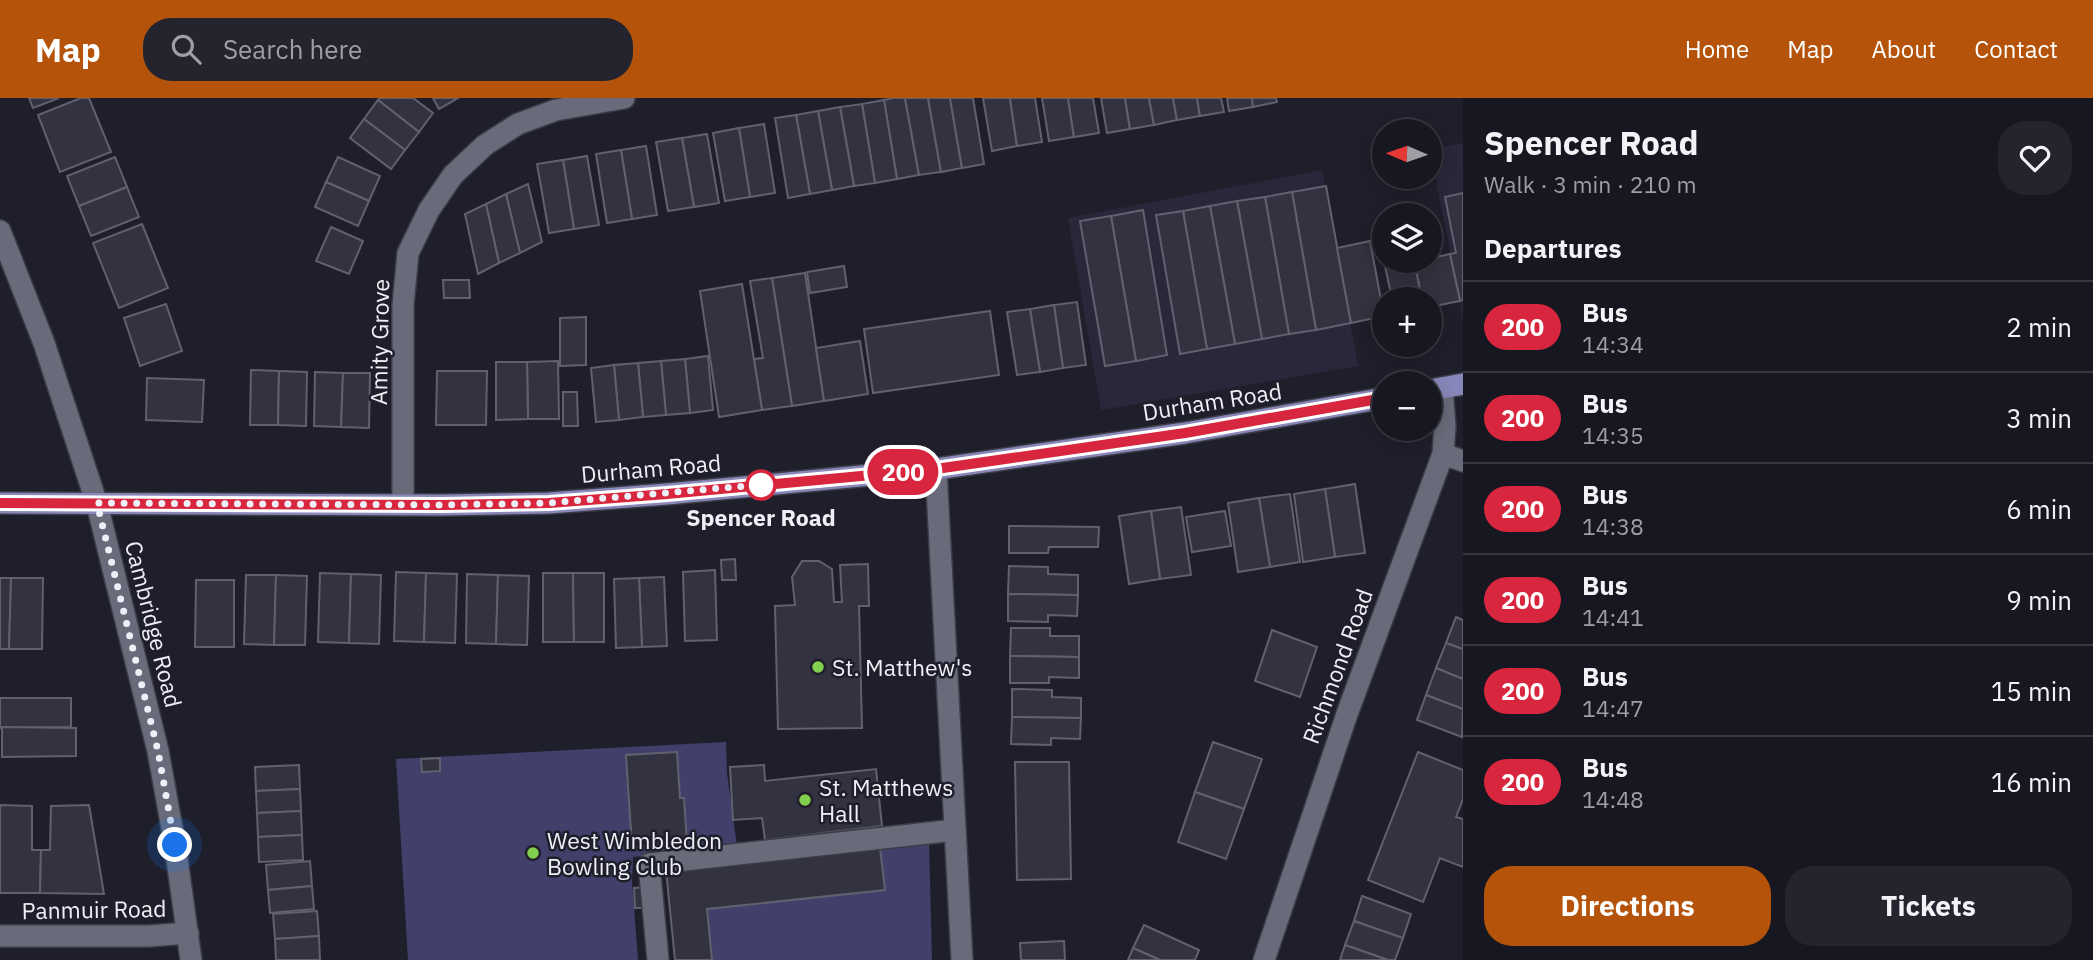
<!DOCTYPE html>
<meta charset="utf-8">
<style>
body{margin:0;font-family:"IBM Plex Sans",sans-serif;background:#24242e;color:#f1f3f6;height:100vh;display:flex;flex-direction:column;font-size:26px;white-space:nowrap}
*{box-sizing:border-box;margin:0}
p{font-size:23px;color:#9e9fa5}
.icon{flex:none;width:38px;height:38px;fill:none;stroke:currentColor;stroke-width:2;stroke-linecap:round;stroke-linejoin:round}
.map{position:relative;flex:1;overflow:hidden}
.panel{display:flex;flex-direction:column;background:#171721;width:630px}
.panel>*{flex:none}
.badge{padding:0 14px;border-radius:23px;font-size:24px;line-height:46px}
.needle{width:46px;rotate:272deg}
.controls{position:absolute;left:1372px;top:21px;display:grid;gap:14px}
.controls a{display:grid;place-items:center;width:70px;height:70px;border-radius:50%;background:#171721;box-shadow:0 4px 18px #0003,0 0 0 2px #36363f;font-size:35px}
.you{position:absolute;width:35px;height:35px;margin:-18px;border:5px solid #fff;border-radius:50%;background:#1a73e8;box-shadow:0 0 0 10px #1a73e833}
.map>.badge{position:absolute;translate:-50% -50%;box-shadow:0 0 0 4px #fff}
h2{padding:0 21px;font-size:26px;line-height:63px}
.round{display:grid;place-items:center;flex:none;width:74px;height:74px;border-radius:28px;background:#24242e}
.head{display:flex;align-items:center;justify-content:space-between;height:119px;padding:0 21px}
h1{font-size:33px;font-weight:700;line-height:52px}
.cta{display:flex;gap:14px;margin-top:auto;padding:14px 21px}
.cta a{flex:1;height:80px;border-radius:28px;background:#b45309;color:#fff;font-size:28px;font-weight:700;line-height:80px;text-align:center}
.cta a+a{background:#24242e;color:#f1f3f6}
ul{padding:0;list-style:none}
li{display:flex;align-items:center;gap:21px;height:91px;padding:0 21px;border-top:2px solid #36363f}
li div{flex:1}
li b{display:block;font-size:26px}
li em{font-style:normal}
li .badge{min-width:77px;font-weight:700;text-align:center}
header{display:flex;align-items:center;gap:42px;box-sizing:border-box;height:98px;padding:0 35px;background:#b45309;color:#fff}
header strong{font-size:33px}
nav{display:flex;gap:38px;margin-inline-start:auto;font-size:24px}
.search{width:490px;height:63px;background:#24242e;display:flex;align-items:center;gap:18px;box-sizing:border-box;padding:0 24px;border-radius:28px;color:#9e9fa5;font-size:26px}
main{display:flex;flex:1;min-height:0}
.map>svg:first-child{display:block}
.built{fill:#28283a}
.green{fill:#42406a}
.building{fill:#323240;stroke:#60606f;stroke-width:2}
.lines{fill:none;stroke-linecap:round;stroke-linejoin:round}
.minor-casing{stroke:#3c3c46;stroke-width:24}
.major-casing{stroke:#3c3c46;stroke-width:24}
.minor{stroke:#6a6b7a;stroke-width:21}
.major{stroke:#8887ba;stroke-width:21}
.line-casing{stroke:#fff;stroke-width:16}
.line{stroke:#d7263d;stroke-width:10}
.walk{stroke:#efeff8;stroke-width:7;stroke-dasharray:0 12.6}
.stop-dot{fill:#fff;stroke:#d7263d;stroke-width:3.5}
.poi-dot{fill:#83d04e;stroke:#1f1f2c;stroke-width:2.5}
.labels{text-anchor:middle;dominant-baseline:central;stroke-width:5;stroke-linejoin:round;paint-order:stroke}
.street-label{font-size:23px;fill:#efeff8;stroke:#1f1f2c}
.stop-label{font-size:23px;font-weight:bold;fill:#efeff8;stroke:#1f1f2c}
.poi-label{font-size:23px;fill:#efeff8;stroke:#1f1f2c;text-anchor:start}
</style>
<header>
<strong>Map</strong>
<div class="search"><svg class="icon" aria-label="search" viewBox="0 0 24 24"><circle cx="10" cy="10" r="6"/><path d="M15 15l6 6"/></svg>Search here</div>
<nav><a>Home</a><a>Map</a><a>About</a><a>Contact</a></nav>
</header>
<main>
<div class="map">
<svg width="1463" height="862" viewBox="0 0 1463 862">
<rect width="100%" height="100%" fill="#1f1f2c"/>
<g class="built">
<polygon points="1463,45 1463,220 1430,52"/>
<polygon points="1322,72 1358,268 1101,312 1068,120"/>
</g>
<g class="green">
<polygon points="726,644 727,675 737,748 633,759 632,784 638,862 408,862 396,661"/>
<polygon points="929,745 932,862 712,862 707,811 885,792 880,750"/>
</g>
<g class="building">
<polygon points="29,0 59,0 33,10"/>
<polygon points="81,0 89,0 111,54 60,74 38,17"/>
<polygon points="380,0 413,0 433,15 419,34 378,2"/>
<polygon points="433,0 458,0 439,11"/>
<polygon points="893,0 905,0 919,77 897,81 884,2"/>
<polygon points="905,0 928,0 941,74 919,77"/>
<polygon points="928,0 950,0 962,70 941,74"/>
<polygon points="950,0 973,0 984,66 962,70"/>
<polygon points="983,0 1010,0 1017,48 992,53"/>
<polygon points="1010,0 1035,0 1042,44 1017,48"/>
<polygon points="1042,0 1068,0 1074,39 1049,43"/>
<polygon points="1068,0 1093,0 1099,35 1074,39"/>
<polygon points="1101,0 1125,0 1130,31 1107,35"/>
<polygon points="1125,0 1149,0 1154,27 1130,31"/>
<polygon points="1149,0 1173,0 1177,22 1154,27"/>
<polygon points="1173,0 1197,0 1200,18 1177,22"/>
<polygon points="1197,0 1221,0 1224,14 1200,18"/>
<polygon points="1227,0 1252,0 1253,9 1229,13"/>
<polygon points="1252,0 1276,0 1277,4 1253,9"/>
<polygon points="378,2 419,34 405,52 364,21"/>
<polygon points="884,2 897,81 875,85 862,6"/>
<polygon points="862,6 875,85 854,88 840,9"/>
<polygon points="840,9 854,88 832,92 818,13"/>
<polygon points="818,13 832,92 810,96 796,17"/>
<polygon points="796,17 810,96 788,100 775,20"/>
<polygon points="364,21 405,52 391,71 350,40"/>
<polygon points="764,26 775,95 750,99 739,30"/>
<polygon points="739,30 750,99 725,103 713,35"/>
<polygon points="707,36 719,105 694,109 682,40"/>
<polygon points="682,40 694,109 668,113 656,44"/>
<polygon points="646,48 657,117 632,121 621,52"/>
<polygon points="621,52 632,121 607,125 596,56"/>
<polygon points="587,58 599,127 574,131 563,62"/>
<polygon points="115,59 127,89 79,108 67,78"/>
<polygon points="338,59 380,78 369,103 326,84"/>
<polygon points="563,62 574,131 549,135 537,66"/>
<polygon points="326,84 369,103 358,128 315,109"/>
<polygon points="528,86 542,144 520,155 506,96"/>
<polygon points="1326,88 1351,225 1316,232 1292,94"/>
<polygon points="127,89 139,119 91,138 79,108"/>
<polygon points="1292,94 1316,232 1289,236 1265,99"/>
<polygon points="1463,95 1463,202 1460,203 1450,156 1456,155 1445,99"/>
<polygon points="506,96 520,155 499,165 486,106"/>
<polygon points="1265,99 1289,236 1262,241 1237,103"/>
<polygon points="1237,103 1262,241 1235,246 1210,108"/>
<polygon points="486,106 499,165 478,176 465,116"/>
<polygon points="1210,108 1235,246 1207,251 1183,113"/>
<polygon points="1143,112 1167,257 1136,263 1111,118"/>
<polygon points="1183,113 1207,251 1180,256 1156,117"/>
<polygon points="1111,118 1136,263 1105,268 1080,123"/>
<polygon points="142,126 168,190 119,210 93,145"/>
<polygon points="331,129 363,143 349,176 316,163"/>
<polygon points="1370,143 1384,218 1351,225 1337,150"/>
<polygon points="1430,153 1431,160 1450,156 1460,203 1430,209 1430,201 1422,201 1414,163 1430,163"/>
<polygon points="1395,163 1414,163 1422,201 1392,201 1385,168 1396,166"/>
<polygon points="844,168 847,189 810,195 807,174"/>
<polygon points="805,175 824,303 792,308 772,180"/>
<polygon points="772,180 792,308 762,312 754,261 763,260 750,183"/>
<polygon points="443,182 469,182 470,200 444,200"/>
<polygon points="742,186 762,312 719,319 700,193"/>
<polygon points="1077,204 1086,267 1063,270 1054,207"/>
<polygon points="166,206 182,253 140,268 124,220"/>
<polygon points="1054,207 1063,270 1040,274 1030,211"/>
<polygon points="1030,211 1040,274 1017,277 1007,214"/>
<polygon points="990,213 999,277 873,295 864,231"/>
<polygon points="586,219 586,267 560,268 560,220"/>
<polygon points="860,243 868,296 824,303 816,250"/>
<polygon points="708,258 713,312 690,315 685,261"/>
<polygon points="685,261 690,315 666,317 661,263"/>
<polygon points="558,263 559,321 528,321 527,264"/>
<polygon points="661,263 666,317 643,319 638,265"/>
<polygon points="496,264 527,264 528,321 496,322"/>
<polygon points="638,265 643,319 619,322 614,267"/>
<polygon points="614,267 619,322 596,324 591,270"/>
<polygon points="251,272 279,273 278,327 250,327"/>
<polygon points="279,273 307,274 306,328 278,327"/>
<polygon points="437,273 487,273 486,327 436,327"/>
<polygon points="315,274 343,275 341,329 314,328"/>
<polygon points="343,275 370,275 369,330 341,329"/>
<polygon points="147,280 204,282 202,324 146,322"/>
<polygon points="563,294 577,294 578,328 563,328"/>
<polygon points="1355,386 1365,455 1335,459 1325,391"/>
<polygon points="1325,391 1335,459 1303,464 1294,396"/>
<polygon points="1290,396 1300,464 1270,469 1259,400"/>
<polygon points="1259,400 1270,469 1238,474 1228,405"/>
<polygon points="1181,409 1191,477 1160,481 1151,413"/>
<polygon points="1151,413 1160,481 1129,486 1119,418"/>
<polygon points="1225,413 1231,448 1192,454 1186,419"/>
<polygon points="1009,428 1099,429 1098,449 1049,449 1048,455 1009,455"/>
<polygon points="735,461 736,482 722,482 721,462"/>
<polygon points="802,463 819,463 832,471 834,504 842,504 840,467 868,466 869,508 859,508 862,630 778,631 775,508 795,507 792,479"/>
<polygon points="1009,468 1048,469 1048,476 1078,477 1078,497 1008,496"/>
<polygon points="715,472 717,542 685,543 683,474"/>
<polygon points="396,474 426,475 424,544 394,543"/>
<polygon points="320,475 351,476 349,545 318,544"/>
<polygon points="426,475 457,476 455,545 424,544"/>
<polygon points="543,475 573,475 574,544 543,544"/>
<polygon points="573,475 604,475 604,544 574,544"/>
<polygon points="351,476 381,477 379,546 349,545"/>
<polygon points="467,476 498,477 496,546 466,545"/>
<polygon points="246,477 276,477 274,547 244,546"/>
<polygon points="276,477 307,478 305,547 274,547"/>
<polygon points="498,477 529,478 527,547 496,546"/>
<polygon points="664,479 667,548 642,549 639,480"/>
<polygon points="0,480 11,480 9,551 0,551"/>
<polygon points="11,480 43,480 42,551 9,551"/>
<polygon points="639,480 642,549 616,550 614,481"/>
<polygon points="196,482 234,482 234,549 195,549"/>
<polygon points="1008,496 1078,497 1077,518 1048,517 1048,524 1008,523"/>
<polygon points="1456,519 1463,522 1463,551 1446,545"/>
<polygon points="1011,530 1050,530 1050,538 1079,538 1079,559 1010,558"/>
<polygon points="1272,532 1317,549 1300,599 1255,583"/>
<polygon points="1446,545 1463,551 1463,581 1436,570"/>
<polygon points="1010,558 1079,559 1079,580 1049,579 1049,585 1010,585"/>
<polygon points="1436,570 1463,581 1463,611 1426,597"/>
<polygon points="1012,591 1052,592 1052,599 1081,600 1081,620 1012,619"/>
<polygon points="1426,597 1463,611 1462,639 1417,622"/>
<polygon points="0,600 71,600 71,629 0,630"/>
<polygon points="1012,619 1081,620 1080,641 1051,640 1051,647 1011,646"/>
<polygon points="2,629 76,630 76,658 2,659"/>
<polygon points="1213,644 1262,661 1244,711 1195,694"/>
<polygon points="677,654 680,700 684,700 687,746 632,749 626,657"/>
<polygon points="1418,654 1463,672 1463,701 1456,719 1463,721 1463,769 1440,760 1423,804 1368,782"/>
<polygon points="440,660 440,673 422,674 421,661"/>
<polygon points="1015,664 1069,664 1071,781 1017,782"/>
<polygon points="299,667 300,691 256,693 255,669"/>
<polygon points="764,667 765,683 876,671 882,728 765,742 762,720 733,722 730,669"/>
<polygon points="300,691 301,713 257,715 256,693"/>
<polygon points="1195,694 1244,711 1226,761 1178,744"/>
<polygon points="0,707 32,708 32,752 41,752 40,795 0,795"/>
<polygon points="89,707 104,796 40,795 41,752 50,752 51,708"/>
<polygon points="301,713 302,737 258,739 257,715"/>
<polygon points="302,737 303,762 259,764 258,739"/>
<polygon points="880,750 885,792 707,811 712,862 675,862 666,772"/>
<polygon points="310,763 312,788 268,792 266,767"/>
<polygon points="312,788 314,811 270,815 268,792"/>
<polygon points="647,789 649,810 635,810 634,790"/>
<polygon points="1362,798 1411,816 1403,840 1354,823"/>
<polygon points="317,813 319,838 275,841 273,816"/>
<polygon points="1354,823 1403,840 1395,862 1388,862 1345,847"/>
<polygon points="1144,827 1199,852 1195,862 1160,862 1133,850"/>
<polygon points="319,838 320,862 276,862 275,841"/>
<polygon points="1064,843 1065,862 1021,862 1020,845"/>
<polygon points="1345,847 1388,862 1340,862"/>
<polygon points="1133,850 1160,862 1128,862"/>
</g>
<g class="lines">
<g class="minor-casing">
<g id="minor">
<polyline points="0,133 44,245 97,406 158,653 175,747 191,862"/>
<polyline points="1443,356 1463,363"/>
<polyline points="936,371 962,862"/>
<polyline points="403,407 403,207 408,155 429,112 453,77 485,47 518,26 556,12 624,0"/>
<polyline points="0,838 149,838 188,835"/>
<polyline points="658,862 649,766 955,732"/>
<polyline points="1264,862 1347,616 1443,356 1445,328 1442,290"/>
</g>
</g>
<g class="major-casing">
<g id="major">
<polyline points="1430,292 1463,286"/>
<polyline points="0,405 443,407 549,405 667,396 936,371 1185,335 1384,300"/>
</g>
</g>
<use href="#minor" class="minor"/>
<use href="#major" class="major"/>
</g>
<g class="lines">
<g class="line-casing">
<polyline id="line" points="0,405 443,407 549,405 667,396 936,371 1185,335 1384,300"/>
</g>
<use href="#line" class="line"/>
<polyline class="walk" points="175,747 158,653 97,405 443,407 549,405 769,386 761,387"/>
</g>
<circle class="stop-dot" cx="761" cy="387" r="14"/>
<g class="poi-dot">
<circle cx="818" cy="569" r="7"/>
<circle cx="805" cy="702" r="7"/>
<circle cx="533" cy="755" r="7"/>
</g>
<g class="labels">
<g class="street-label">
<text transform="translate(379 244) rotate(-89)">Amity Grove</text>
<text transform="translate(1212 303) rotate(-9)">Durham Road</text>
<text transform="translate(651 370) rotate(-5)">Durham Road</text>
<text transform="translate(154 526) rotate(76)">Cambridge Road</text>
<text transform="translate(1337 568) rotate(-70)">Richmond Road</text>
<text transform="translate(94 811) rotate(-1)">Panmuir Road</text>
</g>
<g class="stop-label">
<text x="761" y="419">Spencer Road</text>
</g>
<g class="poi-label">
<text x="832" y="569">St. Matthew's</text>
<text x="819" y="689">St. Matthews<tspan x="819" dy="26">Hall</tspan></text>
<text x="547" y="742">West Wimbledon<tspan x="547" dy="26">Bowling Club</tspan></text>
</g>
</g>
</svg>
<div class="controls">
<a><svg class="needle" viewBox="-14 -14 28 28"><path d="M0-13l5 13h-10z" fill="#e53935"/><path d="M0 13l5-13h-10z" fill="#9e9fa5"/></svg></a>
<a><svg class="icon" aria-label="layers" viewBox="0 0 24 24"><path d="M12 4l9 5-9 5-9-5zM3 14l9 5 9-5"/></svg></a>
<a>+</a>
<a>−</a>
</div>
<div class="you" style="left:175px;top:747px"></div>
<b class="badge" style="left:903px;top:374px;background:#d7263d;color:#fff">200</b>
</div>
<section class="panel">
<div class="head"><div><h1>Spencer Road</h1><p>Walk · 3 min · 210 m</p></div><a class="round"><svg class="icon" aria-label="heart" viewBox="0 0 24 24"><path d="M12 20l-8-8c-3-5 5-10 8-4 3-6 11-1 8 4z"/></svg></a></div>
<h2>Departures</h2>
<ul>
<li><span class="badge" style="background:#d7263d;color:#fff">200</span><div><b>Bus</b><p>14:34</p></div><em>2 min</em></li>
<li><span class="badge" style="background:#d7263d;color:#fff">200</span><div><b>Bus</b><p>14:35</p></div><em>3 min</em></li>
<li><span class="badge" style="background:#d7263d;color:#fff">200</span><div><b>Bus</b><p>14:38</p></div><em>6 min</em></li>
<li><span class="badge" style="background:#d7263d;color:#fff">200</span><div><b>Bus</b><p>14:41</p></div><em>9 min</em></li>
<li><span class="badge" style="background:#d7263d;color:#fff">200</span><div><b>Bus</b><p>14:47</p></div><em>15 min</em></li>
<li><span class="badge" style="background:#d7263d;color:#fff">200</span><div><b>Bus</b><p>14:48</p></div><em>16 min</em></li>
</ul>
<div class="cta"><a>Directions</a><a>Tickets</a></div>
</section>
</main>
